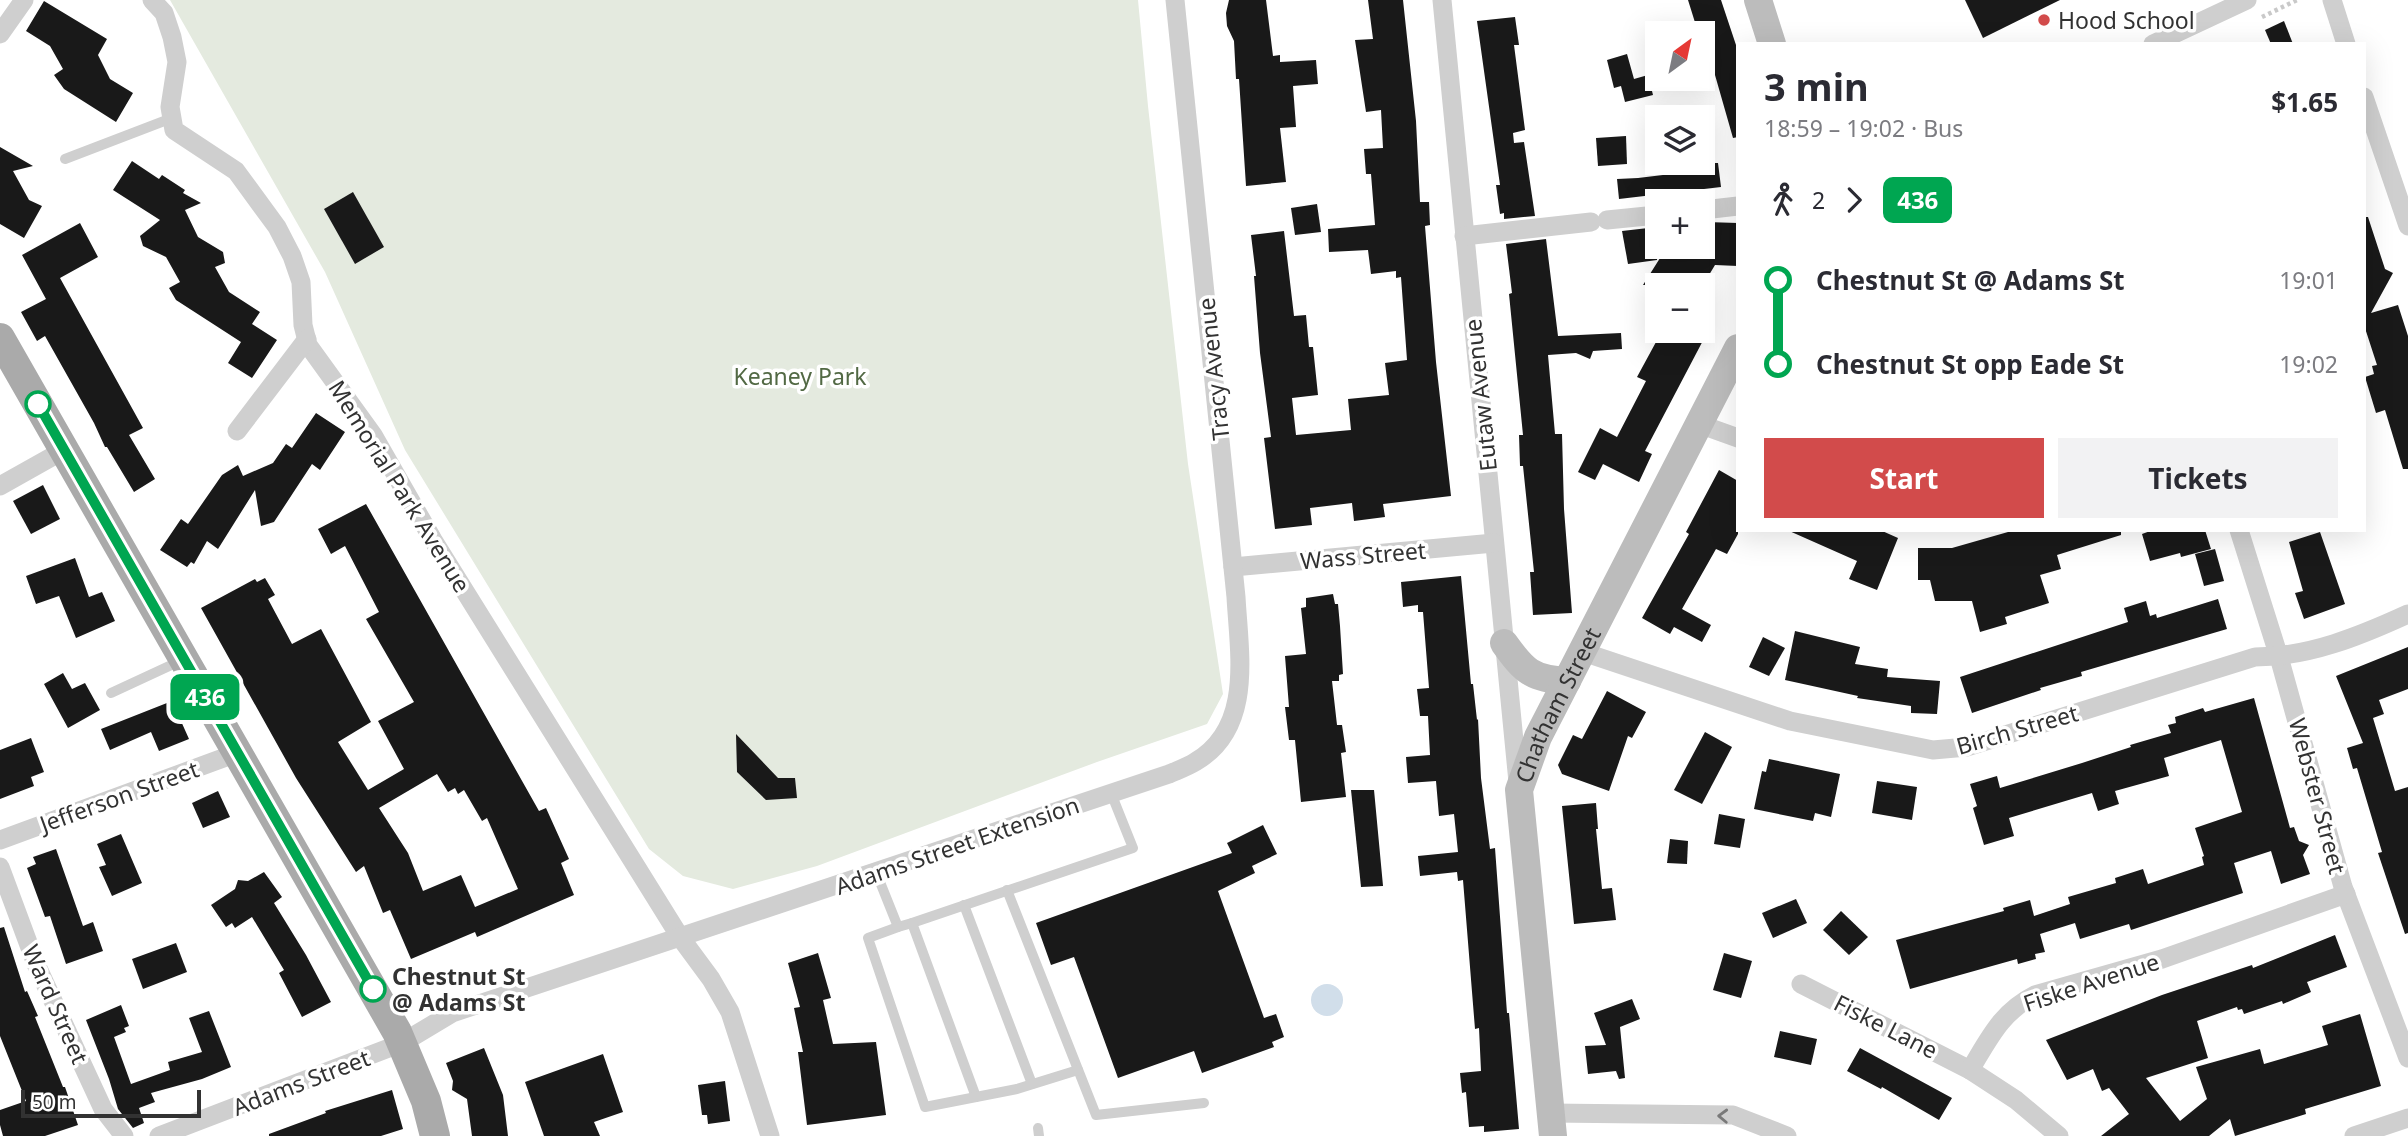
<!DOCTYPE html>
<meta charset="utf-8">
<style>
body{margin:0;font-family:"Noto Sans",sans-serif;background:#f2f2f3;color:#2b2b33;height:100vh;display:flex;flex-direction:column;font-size:26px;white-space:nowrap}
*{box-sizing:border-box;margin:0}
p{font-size:23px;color:#7c7c81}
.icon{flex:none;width:38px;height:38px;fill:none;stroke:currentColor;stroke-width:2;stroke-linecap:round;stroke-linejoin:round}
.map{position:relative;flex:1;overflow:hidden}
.panel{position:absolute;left:1736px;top:42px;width:630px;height:490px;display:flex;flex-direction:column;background:#fff;border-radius:0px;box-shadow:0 7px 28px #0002}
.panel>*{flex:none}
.badge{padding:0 14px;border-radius:10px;font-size:24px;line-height:46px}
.needle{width:46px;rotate:33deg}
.tools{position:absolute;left:1645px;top:21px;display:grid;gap:14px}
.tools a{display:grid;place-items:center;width:70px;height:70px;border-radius:0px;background:#fff;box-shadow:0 7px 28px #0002;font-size:35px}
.scale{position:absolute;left:21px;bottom:18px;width:180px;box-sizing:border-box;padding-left:7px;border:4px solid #323232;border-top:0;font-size:19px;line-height:24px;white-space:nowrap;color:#323232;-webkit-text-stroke:5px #fff;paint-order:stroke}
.map>.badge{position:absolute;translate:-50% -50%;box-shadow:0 0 0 4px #fff}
.legs{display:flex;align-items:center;gap:10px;height:77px;padding:0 28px;font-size:23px}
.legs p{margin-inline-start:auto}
.headline{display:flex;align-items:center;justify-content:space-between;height:119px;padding:0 28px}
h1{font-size:38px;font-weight:700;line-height:52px}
.button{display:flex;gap:14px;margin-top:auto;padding:14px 28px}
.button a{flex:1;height:80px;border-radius:0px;background:#d24b4b;color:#fff;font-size:28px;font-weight:700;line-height:80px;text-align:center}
.button a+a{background:#f2f2f3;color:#2b2b33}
ul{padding:0 28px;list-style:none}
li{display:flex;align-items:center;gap:24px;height:84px;font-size:26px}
li i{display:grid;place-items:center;width:10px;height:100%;margin:0 9px;background:currentColor}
li i::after{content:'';width:18px;height:18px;margin:-9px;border:5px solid;border-radius:50%;background:#fff}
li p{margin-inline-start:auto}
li:first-child i{background:linear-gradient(#0000 50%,currentColor 0)}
li:last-child i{background:linear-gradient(currentColor 50%,#0000 0)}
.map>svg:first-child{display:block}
.green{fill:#e4eadf}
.water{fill:#d1deea}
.building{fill:#191919;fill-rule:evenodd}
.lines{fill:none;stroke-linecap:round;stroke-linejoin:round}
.path{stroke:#c9c9c9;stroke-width:4.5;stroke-dasharray:3.5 3.5;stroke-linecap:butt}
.lane{stroke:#cfcfcf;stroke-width:10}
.street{stroke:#cfcfcf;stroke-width:19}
.secondary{stroke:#bcbcbc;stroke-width:28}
.primary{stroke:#aaa;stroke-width:30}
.oneway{stroke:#797979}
.line-1-casing{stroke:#fff;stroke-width:16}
.line-1{stroke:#00a651;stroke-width:10}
.poi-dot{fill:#d24b4b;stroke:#fff;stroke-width:2.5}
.stop-1-dot{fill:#fff;stroke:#00a651;stroke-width:3.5}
.labels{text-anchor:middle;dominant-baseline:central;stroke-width:7;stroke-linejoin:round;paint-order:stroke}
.poi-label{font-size:23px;fill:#323232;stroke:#fff;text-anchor:start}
.street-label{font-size:23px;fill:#323232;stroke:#fff}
.park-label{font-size:23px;fill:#526944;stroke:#fff}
.stop-label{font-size:23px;font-weight:bold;fill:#323232;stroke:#fff;text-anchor:start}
</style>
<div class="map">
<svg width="2408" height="1136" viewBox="0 0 2408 1136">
<rect width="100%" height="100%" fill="#fff"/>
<polygon class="green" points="170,0 1138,0 1148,106 1188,464 1223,694 1207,724 1097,762 817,866 733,889 683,876 649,849 405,450 325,272"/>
<circle class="water" cx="1327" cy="1000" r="16"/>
<g class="building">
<polygon points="1229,0 1266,0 1273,56 1280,55 1280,62 1316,60 1318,84 1293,86 1296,127 1280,128 1286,182 1246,186 1239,79 1236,79 1234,41 1227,26 1226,13"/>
<polygon points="1368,0 1403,0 1416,121 1420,202 1429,202 1430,225 1425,226 1436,362 1451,496 1383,504 1385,517 1354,521 1352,503 1310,508 1312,525 1275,529 1264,438 1271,437 1260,353 1254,276 1256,276 1251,235 1284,231 1294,316 1306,315 1309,347 1313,347 1318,395 1292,398 1296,435 1351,430 1348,399 1389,395 1385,363 1407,360 1401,277 1396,278 1396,271 1371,274 1368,250 1329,252 1328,229 1375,225 1371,174 1366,174 1364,149 1383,148 1381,110 1366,112 1355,40 1373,39"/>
<polygon points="1688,0 1721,0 1738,51 1738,137 1733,138 1703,33 1698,32"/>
<polygon points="1965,0 2060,0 1983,38"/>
<polygon points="44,1 107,39 98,55 110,79 133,93 116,122 64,89 54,75 63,69 50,46 26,31"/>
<polygon points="1515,17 1519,45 1514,45 1525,130 1513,133 1514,143 1524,142 1535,216 1504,219 1504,213 1500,214 1496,185 1500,185 1477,21"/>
<polygon points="2284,21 2293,44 2271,44 2265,30"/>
<polygon points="1627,54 1634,79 1648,75 1653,95 1625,102 1621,86 1614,88 1607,60"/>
<polygon points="1626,136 1627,164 1598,166 1596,138"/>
<polygon points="0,147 33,166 13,171 29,200 42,206 24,238 0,224"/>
<polygon points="132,161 159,179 162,175 185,190 183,193 201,203 185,210 198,237 223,252 225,263 215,267 229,292 260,312 252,324 277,340 252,378 228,363 241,342 176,300 169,288 180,282 166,257 143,246 140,236 160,220 113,190"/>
<polygon points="1695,163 1718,163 1721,187 1619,199 1617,179 1638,178 1696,171"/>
<polygon points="353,192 384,247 355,264 324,209"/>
<polygon points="1317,204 1321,232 1295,235 1291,208"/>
<polygon points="2364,217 2368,217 2385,269 2393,273 2371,313 2398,305 2408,336 2408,469 2403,469 2385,410 2376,413 2365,377 2374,374 2372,366 2377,365 2364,325"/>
<polygon points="1706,222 1738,223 1738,266 1715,265 1703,285 1643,285 1667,247 1705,247"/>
<polygon points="80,223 98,257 60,278 143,428 129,435 155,479 134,492 107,447 105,447 94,423 45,336 37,341 21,312 46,299 22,255"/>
<polygon points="1657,227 1657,260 1628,264 1622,231"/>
<polygon points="1546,239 1558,336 1621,333 1622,349 1593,351 1590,359 1576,353 1548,355 1555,434 1562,434 1564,509 1572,613 1533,615 1530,572 1534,572 1523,466 1520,466 1519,435 1523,435 1509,294 1512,293 1506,244"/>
<polygon points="1662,331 1708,331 1645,451 1652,454 1639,482 1603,464 1595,480 1578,472 1600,428 1617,437 1646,381 1637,377"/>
<polygon points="316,413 345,432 320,470 312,464 274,522 261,526 255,490 218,549 207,541 194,564 191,562 187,567 160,550 181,519 188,524 222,475 238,465 243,476 273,463 286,444 292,448"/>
<polygon points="1719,470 1738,481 1738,534 1727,554 1716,549 1682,609 1711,625 1702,642 1674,627 1670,634 1642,618 1689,534 1686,532"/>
<polygon points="43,485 60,519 31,534 13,501"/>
<path d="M366 504 539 811 546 808 569 859 561 863 574 895 477 937 475 932 411 959 390 910 383 913 364 866 356 872 296 778 201 608 255 579 257 582 265 578 275 595 268 599 292 644 321 629 371 722 338 742 368 790 404 769 378 721 414 702 366 619 379 612 345 546 331 554 318 529ZM437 774 448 792 455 788 458 794 464 790 482 821 487 818 518 889 475 907 461 875 423 891 408 853 379 808Z"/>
<polygon points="1787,530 1880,530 1898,538 1877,590 1849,579 1857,561"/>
<polygon points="2015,530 2121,530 2121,535 2057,555 2061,569 2040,575 2049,603 2005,617 2007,624 1980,632 1972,601 1935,601 1930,580 1918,580 1918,548 1952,548"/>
<polygon points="2153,530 2205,530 2211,549 2181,557 2180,553 2150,561 2142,534"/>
<polygon points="2320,532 2345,604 2304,619 2295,593 2303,591 2289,542"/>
<polygon points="2215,549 2224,581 2204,586 2195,554"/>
<polygon points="75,558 89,597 102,592 115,621 76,638 59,596 36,604 26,576"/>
<polygon points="1461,576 1471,684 1473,684 1477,720 1478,719 1481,778 1490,849 1495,848 1507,1013 1509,1013 1519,1129 1484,1132 1484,1126 1469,1127 1466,1092 1462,1093 1460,1073 1481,1071 1479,1028 1475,1029 1463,880 1458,881 1457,872 1420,876 1418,856 1458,852 1454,814 1439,816 1436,781 1408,783 1406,757 1430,755 1428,716 1420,716 1417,689 1429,688 1423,612 1418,612 1418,605 1403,607 1401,582"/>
<polygon points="1333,594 1335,604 1338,604 1340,626 1343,674 1339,675 1339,681 1332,681 1337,725 1342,725 1346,752 1341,753 1346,797 1301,802 1295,740 1289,740 1285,707 1289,707 1285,656 1306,654 1301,608 1306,607 1306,598"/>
<polygon points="2218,599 2227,629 2081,672 2082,676 2040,688 2041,690 1972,713 1960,677 2128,622 2124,608 2146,601 2150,616 2156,614 2157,618"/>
<polygon points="1795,631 1860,647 1855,664 1888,669 1887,677 1940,681 1937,714 1911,713 1911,706 1857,698 1858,696 1785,680"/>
<polygon points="1763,637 1785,648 1769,676 1749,667"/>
<polygon points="2408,647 2408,689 2379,700 2384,714 2373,718 2395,791 2408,787 2408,933 2405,934 2378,853 2382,852 2357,768 2353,769 2347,748 2363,743 2336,676"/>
<polygon points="63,673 72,689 85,683 100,710 68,728 44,684"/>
<polygon points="1607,691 1646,712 1632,738 1628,736 1609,791 1562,774 1558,765 1573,735 1582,739"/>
<polygon points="2254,698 2290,828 2294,827 2299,841 2309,845 2303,855 2310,874 2281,884 2271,851 2234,863 2243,893 2131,930 2129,924 2080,939 2075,923 2040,934 2045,952 2035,954 2036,959 2018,964 2017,959 1910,989 1896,940 2004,911 2003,908 2030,900 2034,916 2070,904 2068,897 2116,883 2115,878 2143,869 2148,884 2204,865 2202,857 2204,856 2195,828 2242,812 2221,740 2164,758 2169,776 2115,791 2119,804 2098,811 2092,793 2009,818 2014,836 1984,845 1973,808 1977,806 1970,784 1997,776 2000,788 2082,763 2131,747 2130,745 2171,733 2168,725 2176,723 2175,717 2203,708 2205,712"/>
<polygon points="172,701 189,739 159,751 151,732 110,750 101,729"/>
<polygon points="1705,732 1732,747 1702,804 1674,790"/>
<polygon points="736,734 778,778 795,778 797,798 766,800 737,772"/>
<polygon points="31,738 44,772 31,777 34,786 0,799 0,750"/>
<polygon points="1769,759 1840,774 1831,817 1815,813 1813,821 1754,809 1762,771 1766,772"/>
<polygon points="1877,781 1917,787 1912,820 1872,813"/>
<polygon points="1351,790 1374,790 1383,886 1361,887"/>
<polygon points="218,791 230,817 203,828 192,803"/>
<polygon points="1596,803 1598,829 1596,829 1602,889 1612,888 1616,920 1574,924 1562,806"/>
<polygon points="1719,814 1745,819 1740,848 1714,844"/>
<polygon points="1263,825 1277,854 1252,866 1255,873 1218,891 1264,1018 1276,1014 1284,1037 1272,1042 1274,1047 1202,1073 1194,1051 1118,1078 1074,957 1051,965 1036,923 1232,853 1227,843"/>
<polygon points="121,834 142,883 112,896 99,867 106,865 97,844"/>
<polygon points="1670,839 1688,841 1687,864 1667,863"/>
<polygon points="56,849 83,926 93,922 103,951 66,964 50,916 45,917 27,868 36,864 33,857"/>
<polygon points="264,872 282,897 274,903 306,955 331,1002 302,1017 279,973 284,970 252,917 235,928 232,923 226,927 211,905 235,889 238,880 248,881"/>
<polygon points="1796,899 1807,923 1773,938 1762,913"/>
<polygon points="1841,911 1868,937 1849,955 1823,930"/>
<polygon points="4,927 25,992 27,991 38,1016 35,1017 63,1087 65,1087 78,1125 45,1136 3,1136 0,1125 0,1110 26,1101 0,1036 0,928"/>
<polygon points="2335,935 2347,967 2307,982 2311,992 2283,1004 2282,1001 2244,1014 2242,1009 2238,1010 2237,1007 2197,1021 2208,1058 2146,1078 2180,1121 2207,1099 2196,1067 2260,1049 2264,1064 2328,1045 2322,1026 2360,1014 2381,1086 2305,1109 2306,1114 2235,1136 2230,1119 2209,1136 2101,1136 2129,1114 2109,1088 2102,1091 2093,1069 2067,1080 2046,1040 2162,995 2252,965 2253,968"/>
<polygon points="176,943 187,972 143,989 132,959"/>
<polygon points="818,953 831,998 823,1000 833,1044 876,1042 886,1115 807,1125 798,1052 803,1052 794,1008 800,1007 788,963"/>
<polygon points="1724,953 1752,961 1741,998 1713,990"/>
<polygon points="1632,999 1640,1019 1620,1027 1625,1078 1619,1079 1616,1071 1588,1074 1585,1046 1606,1045 1594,1013"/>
<polygon points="121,1005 129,1026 124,1028 126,1032 114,1037 131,1084 170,1070 168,1062 202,1052 189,1018 209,1011 231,1067 202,1079 151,1093 155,1102 139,1108 144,1123 133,1128 118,1109 109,1079 86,1020"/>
<polygon points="1780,1031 1817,1039 1811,1065 1774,1057"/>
<polygon points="484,1048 503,1095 508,1136 472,1136 467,1099 452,1090 453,1081 446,1063"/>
<polygon points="1860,1048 1952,1098 1939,1120 1882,1087 1881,1089 1847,1071"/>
<polygon points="603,1054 623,1112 594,1122 600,1136 544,1136 525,1082"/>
<polygon points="725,1081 730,1121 708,1124 707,1115 702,1115 698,1085"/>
<polygon points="392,1090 403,1129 381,1136 269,1136 269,1134 326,1113 325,1111"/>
</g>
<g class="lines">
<polyline class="path" points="2262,17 2297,0"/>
<g class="lane">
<polyline points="65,159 172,118"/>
<polyline points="111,693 180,661"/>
<polyline points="876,872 898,927 912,923 1133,848 1111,793"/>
<polyline points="1007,890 1096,1115 1204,1103"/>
<polyline points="964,905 1032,1084"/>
<polyline points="912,923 976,1097"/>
<polyline points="898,927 868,938 925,1107 1017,1089 1078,1070"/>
<polyline points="1038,1128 1039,1136"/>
</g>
<g class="street">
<polyline points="152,0 164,13 172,37 177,62 170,107 174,130 236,171 277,227 292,256 301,282 303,325 308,345 373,435 433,540 680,937 711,979 730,1012 770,1136"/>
<polyline points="1442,0 1518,782"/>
<polyline points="2332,0 2346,44"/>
<polyline points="0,34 24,0"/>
<polyline points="2153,44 2247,0"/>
<polyline points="2364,97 2408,226"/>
<polyline points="1703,210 1738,206"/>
<polyline points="1607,220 1657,215"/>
<polyline points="1464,236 1591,222"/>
<polyline points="1699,424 1738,438"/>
<polyline points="237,431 307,339"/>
<polyline points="0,486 64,450"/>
<polyline points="2239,530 2279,657 2343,887 2408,1058"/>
<polyline points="1233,567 1494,543"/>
<path d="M1583 652 1790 721 1933 750 1967 747 2255 657C2309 657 2360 636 2408 614"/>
<polyline points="0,840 237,753"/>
<polyline points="0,867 36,964 103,1109 124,1136"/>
<polyline points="1801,984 1970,1070"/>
<polyline points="1550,1113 1733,1115 1787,1136"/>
<path d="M159 1136 402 1043 452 1013 1169 774C1178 770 1187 767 1195 762 1254 728 1239 653 1236 597L1175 0"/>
<path d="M2059 1136 2016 1100 1970 1070C1989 1039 2001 1012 2035 995L2162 959 2346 894"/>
<polyline points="2354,1136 2408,1118"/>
</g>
<g class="secondary">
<polyline points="1758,0 1772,44"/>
<path d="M1504 643C1524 671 1532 679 1567 681"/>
<path id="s1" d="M1553 1136 1519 790 1538 737 1738 348"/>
</g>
<polyline class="primary" points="0,338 397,1032 426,1101 435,1136"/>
</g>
<defs><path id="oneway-chevron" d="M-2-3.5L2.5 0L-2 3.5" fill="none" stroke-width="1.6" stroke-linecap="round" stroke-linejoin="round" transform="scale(1.75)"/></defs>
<use class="oneway" href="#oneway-chevron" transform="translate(1723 1116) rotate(-178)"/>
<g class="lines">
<g class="line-1-casing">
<polyline id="line-1" points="38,404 373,989"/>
</g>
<use href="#line-1" class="line-1"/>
</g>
<circle class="poi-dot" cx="2044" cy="20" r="7"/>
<g class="stop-1-dot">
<circle cx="38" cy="404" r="12"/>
<circle cx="373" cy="989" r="12"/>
</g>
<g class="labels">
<g class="poi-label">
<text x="2058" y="20">Hood School</text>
</g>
<g class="street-label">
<text transform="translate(1213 369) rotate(-96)">Tracy Avenue</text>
<text transform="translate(1480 395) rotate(-96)">Eutaw Avenue</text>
<text transform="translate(400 486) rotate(58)">Memorial Park Avenue</text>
<text transform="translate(1363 555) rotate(-5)">Wass Street</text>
<text stroke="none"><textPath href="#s1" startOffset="441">Chatham Street</textPath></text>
<text transform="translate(2017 729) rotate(-16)">Birch Street</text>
<text transform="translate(119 796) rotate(-20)">Jefferson Street</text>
<text transform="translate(2318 796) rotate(75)">Webster Street</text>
<text transform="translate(957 845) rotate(-19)">Adams Street Extension</text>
<text transform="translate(2091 982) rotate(-18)">Fiske Avenue</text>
<text transform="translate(56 1004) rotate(66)">Ward Street</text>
<text transform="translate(1886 1026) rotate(27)">Fiske Lane</text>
<text transform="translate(301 1082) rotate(-21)">Adams Street</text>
</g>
<g class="park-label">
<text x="800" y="376">Keaney Park</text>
</g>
<g class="stop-label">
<text x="392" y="976">Chestnut St<tspan x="392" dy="26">@ Adams St</tspan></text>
</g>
</g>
</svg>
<div class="tools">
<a><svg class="needle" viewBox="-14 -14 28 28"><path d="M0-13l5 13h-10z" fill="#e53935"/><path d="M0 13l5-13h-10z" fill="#7c7c81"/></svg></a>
<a><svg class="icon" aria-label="layers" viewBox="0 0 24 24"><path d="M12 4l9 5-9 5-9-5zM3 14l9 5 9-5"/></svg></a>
<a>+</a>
<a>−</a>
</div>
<div class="scale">50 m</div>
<b class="badge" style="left:205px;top:697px;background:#00a651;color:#fff">436</b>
<section class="panel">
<div class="headline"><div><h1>3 min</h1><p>18:59 – 19:02 · Bus</p></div><b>$1.65</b></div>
<div class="legs"><svg class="icon" aria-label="walk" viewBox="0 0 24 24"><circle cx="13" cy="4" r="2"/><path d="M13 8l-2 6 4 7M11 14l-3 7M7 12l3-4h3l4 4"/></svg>2<svg class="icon" aria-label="forward" viewBox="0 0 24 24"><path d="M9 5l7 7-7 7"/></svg><b class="badge" style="background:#00a651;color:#fff">436</b></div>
<ul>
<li><i style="color:#00a651"></i><b>Chestnut St @ Adams St</b><p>19:01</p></li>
<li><i style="color:#00a651"></i><b>Chestnut St opp Eade St</b><p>19:02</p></li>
</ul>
<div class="button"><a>Start</a><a>Tickets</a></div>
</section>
</div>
